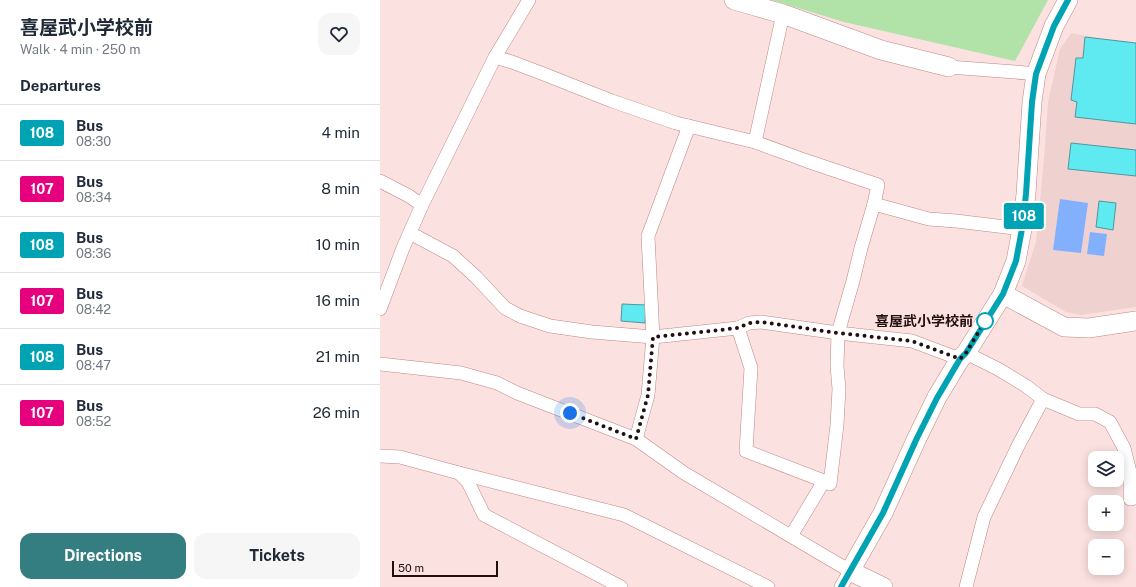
<!DOCTYPE html>
<meta charset="utf-8">
<style>
body{margin:0;font-family:"Public Sans","Noto Sans JP",sans-serif;background:#f6f6f7;color:#1f2937;height:100vh;display:flex;flex-direction:column;font-size:15px;white-space:nowrap}
*{box-sizing:border-box;margin:0}
p{font-size:13px;color:#747a83}
.icon{flex:none;width:22px;height:22px;fill:none;stroke:currentColor;stroke-width:2;stroke-linecap:round;stroke-linejoin:round}
.map{position:relative;flex:1;overflow:hidden}
.drawer{display:flex;flex-direction:column;background:#fff;width:380px}
.drawer>*{flex:none}
.badge{padding:0 8px;border-radius:3px;font-size:14px;line-height:26px}
.tools{position:absolute;left:708px;top:451px;display:grid;gap:8px}
.tools a{display:grid;place-items:center;width:36px;height:36px;border-radius:8px;background:#fff;box-shadow:0 2px 10px #0003;font-size:20px}
.scale{position:absolute;left:12px;bottom:10px;width:106px;box-sizing:border-box;padding-left:4px;border:2px solid #240f0f;border-top:0;font-size:11px;line-height:14px;white-space:nowrap;color:#240f0f;-webkit-text-stroke:3px #fbe1e0;paint-order:stroke}
.you{position:absolute;width:20px;height:20px;margin:-10px;border:3px solid #fff;border-radius:50%;background:#1a73e8;box-shadow:0 0 0 6px #1a73e833}
.map>.badge{position:absolute;translate:-50% -50%;box-shadow:0 0 0 2px #fff}
h2{padding:0 20px;font-size:15px;line-height:36px}
.round{display:grid;place-items:center;flex:none;width:42px;height:42px;border-radius:12px;background:#f6f6f7}
.summary{display:flex;align-items:center;justify-content:space-between;height:68px;padding:0 20px}
h1{font-size:19px;font-weight:700;line-height:30px}
.action{display:flex;gap:8px;margin-top:auto;padding:8px 20px}
.action a{flex:1;height:46px;border-radius:12px;background:#347d81;color:#fff;font-size:16px;font-weight:700;line-height:46px;text-align:center}
.action a+a{background:#f6f6f7;color:#1f2937}
ul{padding:0;list-style:none}
li{display:flex;align-items:center;gap:12px;height:56px;padding:0 20px;border-top:1px solid #e0e1e3}
li div{flex:1}
li b{display:block;font-size:15px}
li em{font-style:normal}
li .badge{min-width:44px;font-weight:700;text-align:center}
main{display:flex;flex:1;min-height:0}
.map>svg:first-child{display:block}
.built{fill:#efd1d0}
.green{fill:#b1e2a7}
.water{fill:#83b0fc}
.building{fill:#5feaf2;stroke:#4f979b}
.lines{fill:none;stroke-linecap:round;stroke-linejoin:round}
.street-casing{stroke:#c18685;stroke-width:14}
.secondary-casing{stroke:#c18685;stroke-width:20}
.street{stroke:#fff;stroke-width:13}
.secondary{stroke:#fff;stroke-width:19}
.line-casing{stroke:#fff;stroke-width:9}
.line{stroke:#00a3b4;stroke-width:6}
.walk{stroke:#240f0f;stroke-width:4;stroke-dasharray:0 7.2}
.stop-dot{fill:#fff;stroke:#00a3b4;stroke-width:2}
.labels{text-anchor:middle;dominant-baseline:central;stroke-width:3.5;stroke-linejoin:round;paint-order:stroke}
.stop-label{font-size:14px;font-weight:bold;fill:#240f0f;stroke:#fbe1e0;text-anchor:end}
</style>
<main>
<section class="drawer">
<div class="summary"><div><h1>喜屋武小学校前</h1><p>Walk · 4 min · 250 m</p></div><a class="round"><svg class="icon" aria-label="heart" viewBox="0 0 24 24"><path d="M12 20l-8-8c-3-5 5-10 8-4 3-6 11-1 8 4z"/></svg></a></div>
<h2>Departures</h2>
<ul>
<li><span class="badge" style="background:#00a3b4;color:#fff">108</span><div><b>Bus</b><p>08:30</p></div><em>4 min</em></li>
<li><span class="badge" style="background:#e6007e;color:#fff">107</span><div><b>Bus</b><p>08:34</p></div><em>8 min</em></li>
<li><span class="badge" style="background:#00a3b4;color:#fff">108</span><div><b>Bus</b><p>08:36</p></div><em>10 min</em></li>
<li><span class="badge" style="background:#e6007e;color:#fff">107</span><div><b>Bus</b><p>08:42</p></div><em>16 min</em></li>
<li><span class="badge" style="background:#00a3b4;color:#fff">108</span><div><b>Bus</b><p>08:47</p></div><em>21 min</em></li>
<li><span class="badge" style="background:#e6007e;color:#fff">107</span><div><b>Bus</b><p>08:52</p></div><em>26 min</em></li>
</ul>
<div class="action"><a>Directions</a><a>Tickets</a></div>
</section>
<div class="map">
<svg width="756" height="587" viewBox="0 0 756 587">
<rect width="100%" height="100%" fill="#fbe1e0"/>
<polygon class="built" points="691,33 756,45 756,307 701,315 686,312 642,286 656,242 664,159 668,102 680,49"/>
<polygon class="green" points="392,0 668,0 635,61 464,22"/>
<g class="water">
<polygon points="680,199 708,203 701,253 673,250"/>
<polygon points="710,232 727,234 724,256 707,254"/>
</g>
<g class="building">
<polygon points="705,37 756,43 756,124 695,117 697,102 691,100 696,58 703,58"/>
<polygon points="691,143 756,150 756,176 688,169"/>
<polygon points="719,201 736,203 733,230 716,227"/>
<polygon points="242,304 266,305 265,323 241,321"/>
</g>
<g class="lines">
<g class="street-casing">
<g id="street">
<polyline points="115,57 132,62 161,73 232,101 296,123 375,142 427,161 498,185 494,204 481,248 473,281 458,333 457,366 459,389 457,425 450,484 444,481 411,536"/>
<polyline points="569,67 635,72 656,74"/>
<polyline points="375,142 403,14"/>
<polyline points="0,181 29,196 42,205"/>
<polyline points="494,204 549,219 576,221 642,229"/>
<polyline points="30,233 73,256 96,277 125,308 140,316 170,326 212,332 273,337 358,328 369,323 381,322 458,333 532,341 580,359"/>
<polyline points="0,309 23,248 42,205 115,57 149,0"/>
<polyline points="358,328 371,368 366,451 444,481"/>
<polyline points="586,353 618,369 646,386 663,399 699,414 715,414 730,422 744,448 750,472 750,499 756,498"/>
<polyline points="0,364 81,373 117,383 137,393 256,439 304,473 470,571 461,587"/>
<polyline points="256,439 268,395 273,337 268,236 309,126"/>
<polyline points="0,456 20,457 79,473 88,482 104,515 241,587"/>
<polyline points="79,473 244,515 388,587"/>
<polyline points="586,587 604,517 638,446 663,399"/>
</g>
</g>
<g class="secondary-casing">
<g id="secondary">
<polyline points="354,0 403,14 501,50 569,67"/>
<polyline points="623,294 684,327 709,328 756,321"/>
<polyline points="503,587 470,571 503,513 537,438 557,397 580,359 586,353 623,294 636,261 642,229 646,194 652,102 656,74 674,26 688,0"/>
</g>
</g>
<use href="#street" class="street"/>
<use href="#secondary" class="secondary"/>
</g>
<g class="lines">
<g class="line-casing">
<polyline id="line" points="461,587 503,513 537,438 557,398 580,359 586,353 623,294 636,261 642,229 646,194 652,102 656,74 674,26 688,0"/>
</g>
<use href="#line" class="line"/>
<polyline class="walk" points="190,413 256,439 268,395 273,337 358,328 369,323 381,322 458,333 532,341 580,359 586,353 605,321"/>
</g>
<circle class="stop-dot" cx="605" cy="321" r="8"/>
<g class="labels">
<g class="stop-label">
<text x="593" y="321">喜屋武小学校前</text>
</g>
</g>
</svg>
<div class="tools">
<a><svg class="icon" aria-label="layers" viewBox="0 0 24 24"><path d="M12 4l9 5-9 5-9-5zM3 14l9 5 9-5"/></svg></a>
<a>+</a>
<a>−</a>
</div>
<div class="scale">50 m</div>
<div class="you" style="left:190px;top:413px"></div>
<b class="badge" style="left:644px;top:216px;background:#00a3b4;color:#fff">108</b>
</div>
</main>
